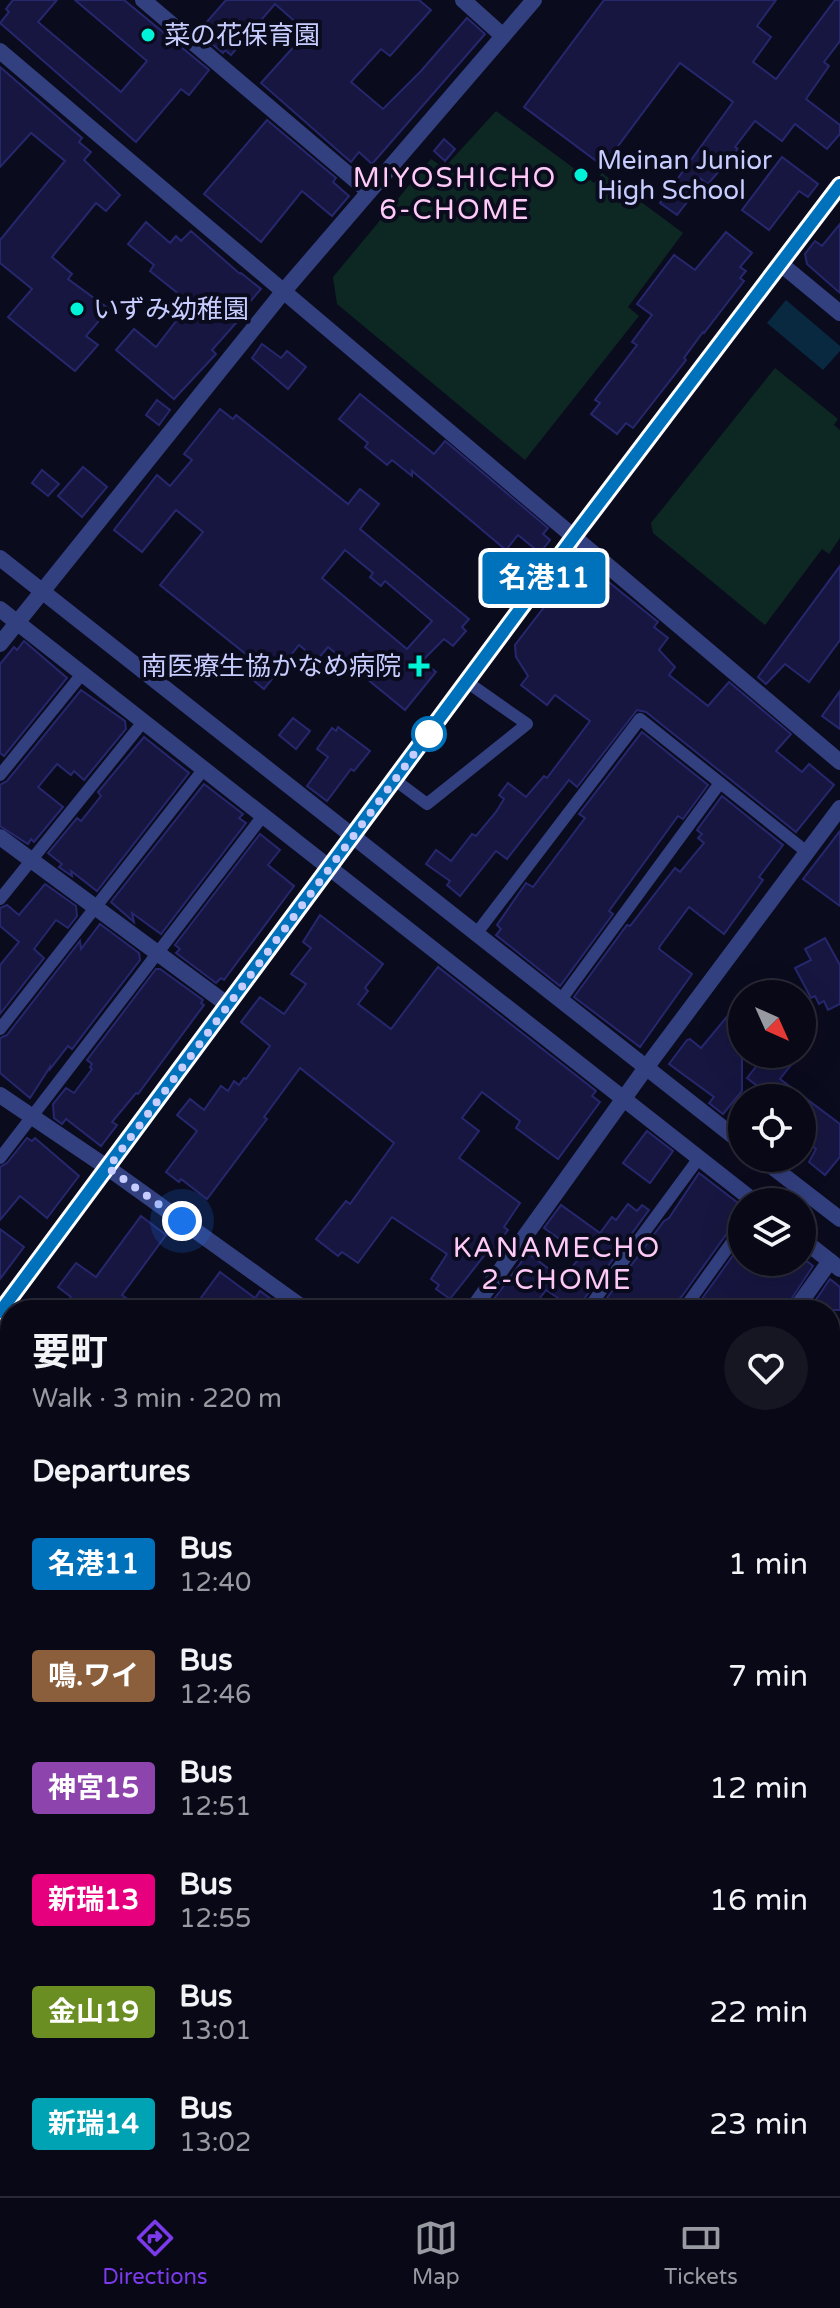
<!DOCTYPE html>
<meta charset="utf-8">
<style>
body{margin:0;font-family:"Varela Round","Noto Sans JP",sans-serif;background:#161623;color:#f1f3f6;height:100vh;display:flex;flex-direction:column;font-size:30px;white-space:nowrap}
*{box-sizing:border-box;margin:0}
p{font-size:26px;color:#989aa1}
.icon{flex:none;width:44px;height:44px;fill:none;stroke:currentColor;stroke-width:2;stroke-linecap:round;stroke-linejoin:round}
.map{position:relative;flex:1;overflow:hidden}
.panel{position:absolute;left:0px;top:1300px;width:840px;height:896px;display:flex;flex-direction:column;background:#080816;border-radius:32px 32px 0 0;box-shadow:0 8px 32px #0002,0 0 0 2px #292935}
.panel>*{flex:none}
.badge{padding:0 16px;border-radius:6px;font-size:28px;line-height:52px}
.needle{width:52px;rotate:135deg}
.tools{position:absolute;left:728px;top:980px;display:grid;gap:16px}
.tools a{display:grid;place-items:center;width:88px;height:88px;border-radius:50%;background:#080816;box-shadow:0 8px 32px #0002,0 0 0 2px #292935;font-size:40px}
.you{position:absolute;width:40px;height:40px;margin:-20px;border:6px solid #fff;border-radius:50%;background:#1a73e8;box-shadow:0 0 0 12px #1a73e833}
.map>.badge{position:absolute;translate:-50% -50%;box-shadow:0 0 0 4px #fff}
h2{padding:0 32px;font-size:30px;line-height:72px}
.round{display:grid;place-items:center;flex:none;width:84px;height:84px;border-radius:42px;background:#161623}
.headline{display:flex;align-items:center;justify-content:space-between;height:136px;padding:0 32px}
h1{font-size:38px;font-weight:700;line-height:60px}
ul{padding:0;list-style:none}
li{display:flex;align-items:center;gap:24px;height:112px;padding:0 32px}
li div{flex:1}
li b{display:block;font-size:30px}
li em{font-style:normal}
li .badge{min-width:88px;font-weight:700;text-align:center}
.dock{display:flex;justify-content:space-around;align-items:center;height:112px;border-top:2px solid #292935;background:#080816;font-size:22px;color:#989aa1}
.dock a{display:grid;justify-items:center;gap:4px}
.dock .current{color:#7c3aed}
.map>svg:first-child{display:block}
.green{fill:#0d2822}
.water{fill:#082940}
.building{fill:#161640;stroke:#26276d;stroke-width:2;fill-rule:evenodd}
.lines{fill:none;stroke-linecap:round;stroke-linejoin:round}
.lane{stroke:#334080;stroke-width:12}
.street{stroke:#334080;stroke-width:16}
.secondary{stroke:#5f7dff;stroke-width:16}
.primary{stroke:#984fff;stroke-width:24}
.highway{stroke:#ff43c5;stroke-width:24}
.line-casing{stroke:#fff;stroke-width:18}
.line{stroke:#0072bc;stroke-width:12}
.walk{stroke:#c8cdff;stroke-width:8;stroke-dasharray:0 14.4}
.poi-dot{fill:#00f3d7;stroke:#0b0b1e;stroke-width:3}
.stop-dot{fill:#fff;stroke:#0072bc;stroke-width:4}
.labels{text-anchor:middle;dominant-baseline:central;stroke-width:8;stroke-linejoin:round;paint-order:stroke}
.poi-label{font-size:26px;fill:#c8cdff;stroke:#0b0b1e;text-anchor:start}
.neighbourhood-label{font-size:28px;letter-spacing:2px;fill:#ffcaf7;stroke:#0b0b1e}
</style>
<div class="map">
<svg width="840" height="2196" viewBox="0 0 840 2196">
<rect width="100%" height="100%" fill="#0b0b1e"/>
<g class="green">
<polygon points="496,111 594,183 602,173 683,233 628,307 639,316 525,460 337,304 333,277 431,159 444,168"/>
<polygon points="775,368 838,419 834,425 840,430 840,538 829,554 822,549 765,625 653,533 651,523"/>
<polygon points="468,2186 632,2186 631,2196 454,2196"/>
</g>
<polygon class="water" points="786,300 840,346 840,351 823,370 767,323"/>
<g class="building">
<polygon points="13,0 57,0 38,22 121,92 147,61 75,0 124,0 209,70 189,95 181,89 136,142 0,23 9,12 6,9"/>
<polygon points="226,0 419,0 431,10 390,56 381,49 351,82 383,109 421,71 467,18 485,34 372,164 359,152 351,162 261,83 307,32 275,4 231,55 225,50 223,53 198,32"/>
<polygon points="604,0 776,0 757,26 771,37 753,62 776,79 835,0 840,0 840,41 824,62 829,66 806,99 840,125 840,134 827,149 795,124 782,141 755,121 735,147 738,149 708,184 698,177 683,197 688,201 677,215 660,203 733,102 680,63 603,166 524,107"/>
<polygon points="0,67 82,138 79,142 91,152 84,160 120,195 106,211 96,203 52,257 72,274 68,279 109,309 86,336 98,345 75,371 8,317 32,289 0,263 0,240 65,161 31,133 0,167"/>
<polygon points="267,120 336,178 333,182 349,196 332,216 302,191 261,242 204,194"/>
<polygon points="444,139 455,149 445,161 434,151"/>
<polygon points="782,157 818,184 808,197 799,191 769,230 742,210"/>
<polygon points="146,222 170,243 176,236 181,241 191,231 240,274 241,273 261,289 241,312 244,314 212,350 216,354 174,399 116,350 134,329 156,347 190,303 150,271 154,265 128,244"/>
<polygon points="840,224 840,293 807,264 805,254 815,241 822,246"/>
<polygon points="726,232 752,253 740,267 746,271 740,278 744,281 704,333 703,332 684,358 686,360 633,428 626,423 617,434 591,414 600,403 595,400 637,345 632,342 652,315 637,304 674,255 695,270"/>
<polygon points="262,344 281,358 287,351 306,367 288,389 252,358"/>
<polygon points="360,394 434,454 445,441 548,528 543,534 550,540 540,553 518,535 506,550 412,471 412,476 392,460 387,465 365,447 368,443 339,419"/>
<polygon points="157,400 170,410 159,425 146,415"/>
<path d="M220 409 233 419 236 415 348 504 360 489 379 504 360 529 469 619 462 627 466 631 453 646 444 639 422 661 436 672 405 710 328 647 317 660 299 645 264 689 243 672 253 660 160 585 203 532 176 510 142 552 114 530 157 475 170 486 192 460 184 454ZM345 550 373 573 370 577 381 586 385 581 432 621 407 649 322 578Z"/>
<polygon points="83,467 107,487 82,517 58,496"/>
<polygon points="42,470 59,484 48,496 32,483"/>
<polygon points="584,562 658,622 654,627 668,638 659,650 675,667 669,675 708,706 729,682 791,734 776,751 802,772 809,764 834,785 796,832 646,712 637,710 577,787 569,780 507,859 496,851 460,896 447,885 450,881 426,864 436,850 451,861 472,834 476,836 496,812 504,799 499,795 508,783 526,797 544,776 547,778 590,721 555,695 547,705 521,685 528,676 516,657 515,645 578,563"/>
<polygon points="840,566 840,640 809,682 785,664 766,684 758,677"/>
<polygon points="24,641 67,678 4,756 0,753 0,664 14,647 17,650"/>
<polygon points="81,690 125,721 126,729 84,780 74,771 71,775 57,764 38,787 63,807 34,842 31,839 28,844 0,826 0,785 7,781"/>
<polygon points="840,691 840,729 822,716"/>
<polygon points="293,718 310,731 296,749 279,735"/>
<polygon points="338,727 370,751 354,771 351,769 327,801 307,786 328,757 317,749 332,728 336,731"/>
<polygon points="642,732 708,785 683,819 678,816 609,911 613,914 560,986 496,935 501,929 497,925 526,883 533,887 585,818 579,814"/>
<polygon points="144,737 189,773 97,891 71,871 72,876 59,867 62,864 48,853 77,818 81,821 101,796 98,792"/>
<polygon points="204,784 243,814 239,818 246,823 161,934 132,913 134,922 111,902"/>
<polygon points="722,796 783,845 759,877 763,880 724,934 689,907 660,946 659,949 692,974 640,1047 574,997 627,925 630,926 675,868 680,872 704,843 698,838 702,834 697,830"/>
<polygon points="840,831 840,906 803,879"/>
<polygon points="260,834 280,850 268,865 294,886 224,980 221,978 216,983 176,953 180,949 175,945"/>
<polygon points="45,884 76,906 77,916 68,928 56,920 34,949 44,958 0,1014 0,965 19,942 0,926 0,908 7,905 19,915"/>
<polygon points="320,915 383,964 365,988 368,991 358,1004 391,1029 438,967 596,1091 592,1096 600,1102 558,1159 516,1128 520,1121 482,1092 462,1118 479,1131 459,1158 520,1203 504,1227 508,1230 494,1249 491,1247 450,1299 436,1289 439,1285 431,1279 447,1254 392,1217 358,1263 342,1252 338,1256 316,1239 346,1201 350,1204 394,1143 300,1068 264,1117 267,1119 207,1199 181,1179 179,1182 166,1172 197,1131 177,1115 190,1099 204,1110 221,1086 228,1091 234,1081 239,1085 244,1078 246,1079 270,1046 241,1022 260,997 284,1014 306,984 291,974 311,948 303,942"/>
<polygon points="100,924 139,953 140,960 72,1049 68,1046 50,1069 50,1067 30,1098 0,1073 0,1038 7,1035 80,941 81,949"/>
<polygon points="825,938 840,965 840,1004 828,1010 824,1001 819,1004 815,996 811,998 795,968 811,960 805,949"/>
<polygon points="156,969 160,969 203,1000 201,1003 204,1005 138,1094 136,1093 112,1122 117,1125 101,1146 66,1119 62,1124 54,1118 53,1104 66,1088 74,1093 92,1069 90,1067 92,1064 87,1060"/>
<polygon points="730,1013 742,1023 742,1091 723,1114 709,1103 714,1097 669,1064 687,1040 690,1039 701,1048"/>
<polygon points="766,1054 787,1054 795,1060 780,1079 840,1124 840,1157 825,1175 809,1162 816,1149 802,1138 802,1098 773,1098 747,1078"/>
<polygon points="647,1131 673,1151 650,1183 623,1163"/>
<polygon points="27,1138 32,1141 35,1138 79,1176 47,1218 20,1196 0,1220 0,1167 7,1163"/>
<polygon points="699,1173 742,1206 742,1211 733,1225 682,1296 669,1310 607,1310 601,1306 664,1221 669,1218"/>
<polygon points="628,1204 637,1211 642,1205 649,1210 576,1310 546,1290 531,1310 486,1310 528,1253 562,1279 582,1255 544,1228 561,1205 600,1233 612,1217 616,1220"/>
<polygon points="141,1216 166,1235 122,1295 142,1310 61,1310 71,1297 58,1287 76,1263 96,1277"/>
<polygon points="0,1229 24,1247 0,1279"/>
<polygon points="737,1250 742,1254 742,1262 808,1262 813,1266 784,1310 700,1310 696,1307"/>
<polygon points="220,1272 255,1298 260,1291 286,1310 192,1310"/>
<polygon points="830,1279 840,1287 840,1310 809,1310"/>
</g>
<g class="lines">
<g class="lane">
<polyline points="0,775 82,674"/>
<polyline points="395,780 427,804 527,724 467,682"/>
<polyline points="0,899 143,722"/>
<polyline points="476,934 640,719 808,853"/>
<polyline points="560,1001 720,783"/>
<polyline points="0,1029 203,770"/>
<polyline points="0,1158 262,817"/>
<polyline points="587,1310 699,1158"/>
<polyline points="683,1310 742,1228"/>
<polyline points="830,1393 840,1380"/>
</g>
<g class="street">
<polyline points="143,0 368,191"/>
<polyline points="463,0 503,36"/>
<path d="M0 51C279 289 561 523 840 762"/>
<polyline points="782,265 840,313"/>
<polyline points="0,558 742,1143"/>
<polyline points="0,609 755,1202"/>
<polyline points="0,644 283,292 534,0"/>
<polyline points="0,837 228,1005"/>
<polyline points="0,1095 108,1168 306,1310"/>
<polyline points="761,1158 840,1219"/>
<polyline points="802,1239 840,1269"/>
<polyline points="472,1310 645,1069 840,808"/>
<polyline points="795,1310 830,1261"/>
<polyline points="0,1557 10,1564"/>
<polyline points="830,1585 840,1571"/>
<polyline points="830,1689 840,1696"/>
<polyline points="0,1977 10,1962"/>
<polyline points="0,2141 10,2148"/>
<polyline points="68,2186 84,2196"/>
<polyline points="312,2186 327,2196"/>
<polyline points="439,2196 453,2186"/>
<polyline points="638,2196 639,2186"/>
</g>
<polyline class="secondary" points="0,1312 575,535 840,185"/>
<g class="primary">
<polyline points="830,1966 840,1919"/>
<polyline points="830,2138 840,2077"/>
<polyline points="796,2196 797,2186"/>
<polyline points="824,2196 825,2186"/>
</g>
<g class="highway">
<polyline points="0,2042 10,2049"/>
<polyline points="0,2078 10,2084"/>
<polyline points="140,2186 156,2196"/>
<polyline points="165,2186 180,2196"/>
<polyline points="213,2186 228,2196"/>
</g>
</g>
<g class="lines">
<g class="line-casing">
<polyline id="line" points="0,1312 575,535 840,185"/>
</g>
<use href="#line" class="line"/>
<polyline class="walk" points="182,1221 108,1168 431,731 429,734"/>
</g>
<g class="poi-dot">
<circle cx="148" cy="35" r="8"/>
<circle cx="581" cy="175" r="8"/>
<circle cx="77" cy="309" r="8"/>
<path d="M415 654h8v8h8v8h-8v8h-8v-8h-8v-8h8z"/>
</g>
<circle class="stop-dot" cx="429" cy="734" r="16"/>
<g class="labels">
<g class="poi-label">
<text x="164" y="35">菜の花保育園</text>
<text x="597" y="160">Meinan Junior<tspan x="597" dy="30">High School</tspan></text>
<text x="93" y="309">いずみ幼稚園</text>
<text x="401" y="666" text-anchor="end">南医療生協かなめ病院</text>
</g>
<g class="neighbourhood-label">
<text x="455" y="178">MIYOSHICHO<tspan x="455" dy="32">6-CHOME</tspan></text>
<text x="557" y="1248">KANAMECHO<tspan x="557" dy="32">2-CHOME</tspan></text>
</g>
</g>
</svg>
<div class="tools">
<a><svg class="needle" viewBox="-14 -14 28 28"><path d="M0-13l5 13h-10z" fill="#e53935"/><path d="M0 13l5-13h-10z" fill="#989aa1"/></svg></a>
<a><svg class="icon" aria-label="locate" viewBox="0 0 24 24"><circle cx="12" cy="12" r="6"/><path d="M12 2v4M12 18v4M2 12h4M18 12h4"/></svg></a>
<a><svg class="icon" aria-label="layers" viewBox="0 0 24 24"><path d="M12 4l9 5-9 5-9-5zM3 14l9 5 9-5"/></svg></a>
</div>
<div class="you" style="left:182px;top:1221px"></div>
<b class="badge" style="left:544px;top:578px;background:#0072bc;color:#fff">名港11</b>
<section class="panel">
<div class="headline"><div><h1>要町</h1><p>Walk · 3 min · 220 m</p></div><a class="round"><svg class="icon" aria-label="heart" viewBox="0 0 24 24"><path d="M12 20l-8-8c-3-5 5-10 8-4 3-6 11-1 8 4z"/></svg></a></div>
<h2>Departures</h2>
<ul>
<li><span class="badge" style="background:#0072bc;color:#fff">名港11</span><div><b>Bus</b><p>12:40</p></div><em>1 min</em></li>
<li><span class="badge" style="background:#8b5e3c;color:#fff">鳴.ワイ</span><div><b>Bus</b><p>12:46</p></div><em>7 min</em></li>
<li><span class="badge" style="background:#8e44ad;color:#fff">神宮15</span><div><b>Bus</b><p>12:51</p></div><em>12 min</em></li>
<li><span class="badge" style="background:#e6007e;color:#fff">新瑞13</span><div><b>Bus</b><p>12:55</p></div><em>16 min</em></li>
<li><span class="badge" style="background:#6b8e23;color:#fff">金山19</span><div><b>Bus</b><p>13:01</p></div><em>22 min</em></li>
<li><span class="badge" style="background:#00a3b4;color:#fff">新瑞14</span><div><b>Bus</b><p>13:02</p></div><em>23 min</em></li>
</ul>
</section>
</div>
<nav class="dock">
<a class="current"><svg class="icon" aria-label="directions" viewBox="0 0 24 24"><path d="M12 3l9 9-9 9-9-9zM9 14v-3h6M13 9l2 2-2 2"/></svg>Directions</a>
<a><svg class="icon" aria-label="map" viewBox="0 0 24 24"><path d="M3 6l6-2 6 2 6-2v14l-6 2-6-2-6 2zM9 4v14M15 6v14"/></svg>Map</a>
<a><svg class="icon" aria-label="tickets" viewBox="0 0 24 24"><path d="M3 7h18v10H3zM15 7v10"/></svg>Tickets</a>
</nav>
